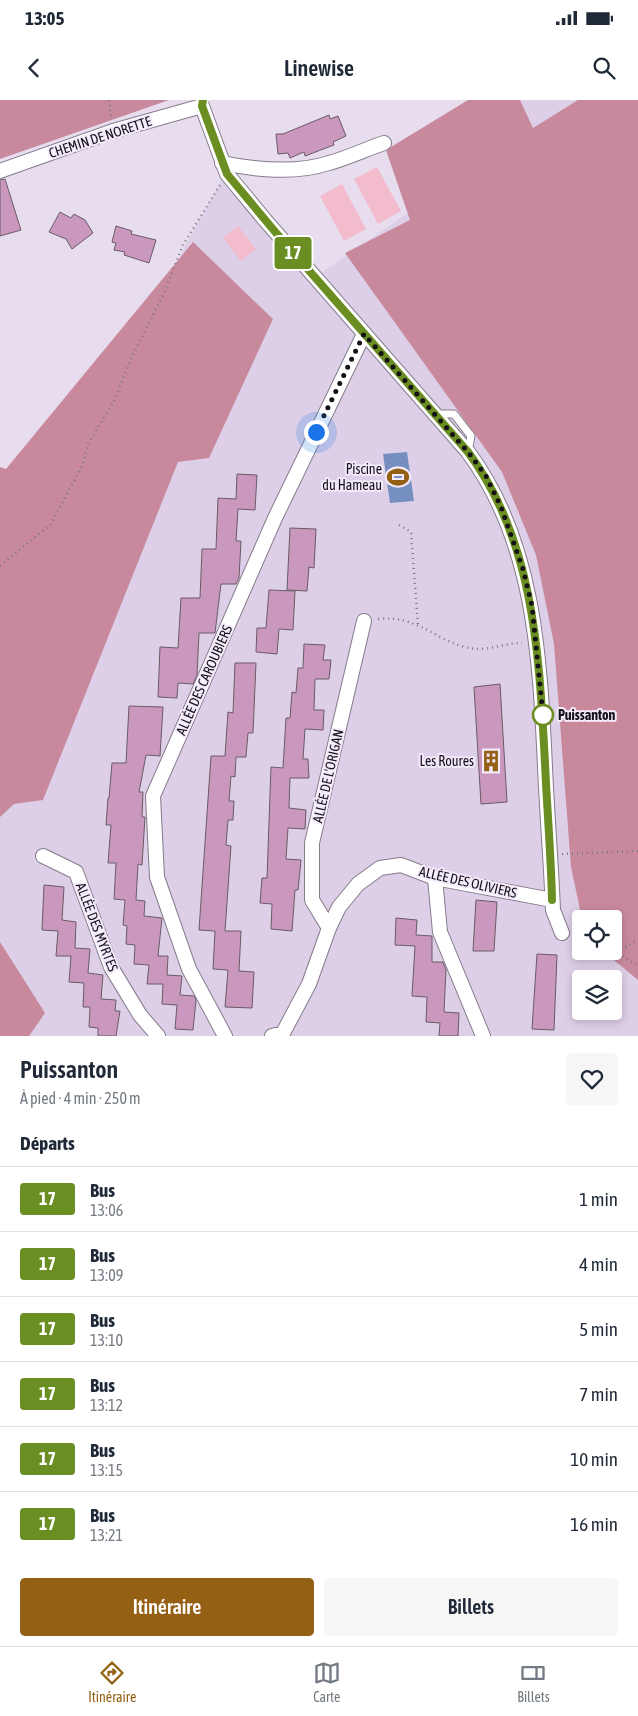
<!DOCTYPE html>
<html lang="fr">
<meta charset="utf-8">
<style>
body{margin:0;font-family:"Asap Condensed",sans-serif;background:#f6f6f7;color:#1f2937;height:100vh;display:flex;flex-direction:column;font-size:19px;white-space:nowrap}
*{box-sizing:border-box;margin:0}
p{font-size:16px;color:#747a83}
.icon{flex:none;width:28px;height:28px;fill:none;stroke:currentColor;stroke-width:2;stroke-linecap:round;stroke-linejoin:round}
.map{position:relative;height:936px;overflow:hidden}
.drawer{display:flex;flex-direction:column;background:#fff;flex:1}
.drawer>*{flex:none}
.badge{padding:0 10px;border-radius:4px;font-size:18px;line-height:32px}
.fabs{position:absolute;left:572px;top:810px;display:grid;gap:10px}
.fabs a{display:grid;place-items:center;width:50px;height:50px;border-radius:5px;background:#fff;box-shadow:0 2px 8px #0003;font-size:25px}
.you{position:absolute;width:25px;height:25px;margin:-12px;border:4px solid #fff;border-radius:50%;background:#1a73e8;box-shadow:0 0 0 8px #1a73e833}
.map>.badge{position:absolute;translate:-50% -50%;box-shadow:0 0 0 2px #fff}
h2{padding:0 20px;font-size:19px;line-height:45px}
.round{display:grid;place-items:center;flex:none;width:52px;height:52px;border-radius:5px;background:#f6f6f7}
.headline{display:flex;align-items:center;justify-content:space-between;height:85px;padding:0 20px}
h1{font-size:24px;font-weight:600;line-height:38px}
.button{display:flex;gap:10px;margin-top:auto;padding:10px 20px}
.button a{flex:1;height:58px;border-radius:5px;background:#946014;color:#fff;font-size:20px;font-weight:600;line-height:58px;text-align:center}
.button a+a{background:#f6f6f7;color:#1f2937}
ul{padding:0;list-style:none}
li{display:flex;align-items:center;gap:15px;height:65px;padding:0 20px;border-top:1px solid #e0e1e3}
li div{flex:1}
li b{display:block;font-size:19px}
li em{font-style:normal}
li .badge{min-width:55px;font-weight:700;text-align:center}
.status{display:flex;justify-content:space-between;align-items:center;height:35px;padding:0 25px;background:#fff;direction:ltr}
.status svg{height:14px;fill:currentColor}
header{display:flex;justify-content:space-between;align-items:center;height:65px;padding:0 20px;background:#fff;font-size:22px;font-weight:600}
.tabs{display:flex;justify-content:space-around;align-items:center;height:70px;border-top:1px solid #e0e1e3;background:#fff;font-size:14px;color:#747a83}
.tabs a{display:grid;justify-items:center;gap:2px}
.tabs .active{color:#946014}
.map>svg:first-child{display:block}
.built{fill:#ddcfe7;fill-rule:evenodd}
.green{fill:#f3bccd}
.forest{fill:#c8899d}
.water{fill:#758fc1}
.building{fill:#ca97be;stroke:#6a5b66}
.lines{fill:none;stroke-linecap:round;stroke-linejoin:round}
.lane-casing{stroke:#857c8c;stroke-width:9}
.street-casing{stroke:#857c8c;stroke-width:16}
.path{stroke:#7e7883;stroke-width:2.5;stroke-dasharray:1 4;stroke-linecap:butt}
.lane{stroke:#fff;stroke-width:7}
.street{stroke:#fff;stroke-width:14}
.line-casing{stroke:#fff;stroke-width:11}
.line{stroke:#6b8e23;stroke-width:8}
.walk{stroke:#141117;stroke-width:5;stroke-dasharray:0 9}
.stop-dot{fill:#fff;stroke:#6b8e23;stroke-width:2.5}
.labels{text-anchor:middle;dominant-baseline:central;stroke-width:4;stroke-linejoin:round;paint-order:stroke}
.street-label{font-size:14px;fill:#141117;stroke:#f4eafc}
.poi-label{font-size:14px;fill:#141117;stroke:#f4eafc;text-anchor:end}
.stop-label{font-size:14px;font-weight:bold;fill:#141117;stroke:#f4eafc;text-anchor:start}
</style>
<div class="status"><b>13:05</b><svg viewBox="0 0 49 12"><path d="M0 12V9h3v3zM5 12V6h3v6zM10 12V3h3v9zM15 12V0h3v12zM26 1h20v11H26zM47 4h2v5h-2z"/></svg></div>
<header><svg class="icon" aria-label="back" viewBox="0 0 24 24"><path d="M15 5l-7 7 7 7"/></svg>Linewise<svg class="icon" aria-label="search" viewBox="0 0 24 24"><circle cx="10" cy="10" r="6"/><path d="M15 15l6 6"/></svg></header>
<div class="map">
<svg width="638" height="936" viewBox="0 0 638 936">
<rect width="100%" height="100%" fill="#e7ddee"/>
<path class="built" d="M520 0H638V936H0V467L166 193 185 146 224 76 318 175 532 28ZM581 819H614V851H581ZM581 879H614V911H581Z"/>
<g class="green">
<polygon points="377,67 401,111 378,124 354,79"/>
<polygon points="342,84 366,129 344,141 320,96"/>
<polygon points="238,126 256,149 241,161 223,138"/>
</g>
<g class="forest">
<polygon points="0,0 169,0 0,59"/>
<polygon points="468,0 520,0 533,28 578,0 638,0 638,880 603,851 614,851 614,819 582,819 571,767 554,544 536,455 502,372 345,153 410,120 386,50"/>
<polygon points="193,142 273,219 209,358 178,362 43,700 14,704 0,717 0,367 6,369"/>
<polygon points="0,842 45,913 29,936 0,936"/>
</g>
<polygon class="water" points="407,352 414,401 390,403 383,354"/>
<g class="building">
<polygon points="329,15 330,19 338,16 346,36 333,42 334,45 305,56 304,52 290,58 288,53 278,54 276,34 283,34"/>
<polygon points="5,79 21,130 0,136 0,80"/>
<polygon points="60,112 71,118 74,114 85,120 93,133 72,149 66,139 49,132"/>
<polygon points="116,126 132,131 131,134 156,140 149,163 124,155 125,152 114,150 116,143 112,142"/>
<polygon points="237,374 257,375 255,410 238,409 236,441 241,441 239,478 236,484 221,484 215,533 199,533 197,575 193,584 178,583 177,598 158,597 160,547 178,548 181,498 200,498 202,449 216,449 218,398 236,399"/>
<polygon points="290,428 316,429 314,468 309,467 307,491 287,490"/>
<polygon points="269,490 295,491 293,530 279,529 277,554 256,552 257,528 266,528"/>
<polygon points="304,544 325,545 323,560 331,560 329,579 315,579 314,610 324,610 323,630 305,629 303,659 308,659 309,678 290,678 289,708 306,710 305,729 288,728 286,759 301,760 298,790 295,790 292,831 271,829 272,804 260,803 262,778 267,778 271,667 283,668 286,618 290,618 292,592 296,593 298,568 303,568"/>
<polygon points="235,563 256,563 253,633 248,633 246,657 236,657 235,677 231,676 229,701 234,701 233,720 228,720 226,745 231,746 225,831 241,831 239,871 254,872 252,908 225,907 228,870 213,869 215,831 199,830 211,656 225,656 228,612 233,613"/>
<polygon points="500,584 507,702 481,704 474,587"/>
<polygon points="129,606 163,607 160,656 146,655 139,692 143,692 142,717 145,717 142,765 138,764 136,800 145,801 144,816 162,818 158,856 168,856 167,875 182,876 180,895 194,896 196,900 193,930 175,929 177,905 162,904 163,884 147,884 149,865 134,864 135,845 126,844 127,826 123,825 125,800 114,799 116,763 108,763 111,725 106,725 108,698 109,698 112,663 126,663"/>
<polygon points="44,785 64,787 62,820 76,822 75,848 90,849 88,873 103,875 101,899 116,900 115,911 120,911 116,936 98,936 98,928 89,927 90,907 83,907 84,883 69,882 71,856 56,856 58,831 42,830"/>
<polygon points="476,800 497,802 494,851 473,851"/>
<polygon points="396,818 417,820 416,835 432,836 432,862 443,862 446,870 444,912 459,913 458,936 439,936 440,923 426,922 427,897 412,896 415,846 395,845"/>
<polygon points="537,854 557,855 554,930 532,929"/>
</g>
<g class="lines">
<g class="lane-casing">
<polyline id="lane" points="435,314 454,314 471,336 468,352"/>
</g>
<g class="street-casing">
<g id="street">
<path d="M202 6 227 74 265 120 468 352C535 442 540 559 545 667 547 714 551 762 553 810L562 833"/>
<path d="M222 63C257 70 295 74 329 63 348 58 366 49 384 43"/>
<polyline points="0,71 113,31 202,6"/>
<polyline points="43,756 76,772 111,867 140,915 158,936"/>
<polyline points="435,778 440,832 483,936"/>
<polyline points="329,828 312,800 312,743 364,521"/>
<polyline points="225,936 189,869 157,777 153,696 275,418 364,234"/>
<polyline points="272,936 283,933 309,884 329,828 339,807 358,784 380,768 401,765 435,778 552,800"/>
</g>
</g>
<g class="path">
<polyline points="109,0 111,17"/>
<polyline points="399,425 411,432 418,525"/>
<polyline points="0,466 51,424 82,366 88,344 114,301 131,259 164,193 183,145 220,85"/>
<path d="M378 519C416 515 432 538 465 547 485 553 503 543 522 543"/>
<polyline points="562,754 638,751"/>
<polyline points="575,825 581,829"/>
<polyline points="614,851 638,866"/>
<polyline points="617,853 638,839"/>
</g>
<use href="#lane" class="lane"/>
<use href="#street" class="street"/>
</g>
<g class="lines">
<g class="line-casing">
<path id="line" d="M203 0 202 6 227 74 277 134 468 352C535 442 539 556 545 663 547 709 551 754 552 800"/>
</g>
<use href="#line" class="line"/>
<polyline class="walk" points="316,332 364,234 468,352 486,376 501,407 523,469 532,506 543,615"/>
</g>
<defs>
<g id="stadium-bare" transform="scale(1.725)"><path d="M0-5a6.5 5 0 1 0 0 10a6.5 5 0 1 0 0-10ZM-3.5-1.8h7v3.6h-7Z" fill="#946014" stroke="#f4eafc" stroke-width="2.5" paint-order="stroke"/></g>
<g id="building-bare" transform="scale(1.725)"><path d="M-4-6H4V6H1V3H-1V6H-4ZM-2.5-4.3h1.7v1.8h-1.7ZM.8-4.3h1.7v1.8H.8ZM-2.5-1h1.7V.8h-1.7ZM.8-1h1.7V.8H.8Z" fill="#946014" stroke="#f4eafc" stroke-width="2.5" paint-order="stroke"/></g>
</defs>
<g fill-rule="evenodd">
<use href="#stadium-bare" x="398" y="377"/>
<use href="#building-bare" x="491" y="661"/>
</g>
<circle class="stop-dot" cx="543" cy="615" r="10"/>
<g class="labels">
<g class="street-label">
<text transform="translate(100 37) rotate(-18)">CHEMIN DE NORETTE</text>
<text transform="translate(204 580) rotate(-66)">ALLÉE DES CAROUBIERS</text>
<text transform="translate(328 676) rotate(-77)">ALLÉE DE L'ORIGAN</text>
<text transform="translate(468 782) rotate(13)">ALLÉE DES OLIVIERS</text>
<text transform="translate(97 827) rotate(69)">ALLÉE DES MYRTES</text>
</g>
<g class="poi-label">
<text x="382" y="369">Piscine<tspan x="382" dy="16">du Hameau</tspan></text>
<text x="474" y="661">Les Roures</text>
</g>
<g class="stop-label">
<text x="558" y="615">Puissanton</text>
</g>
</g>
</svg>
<div class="fabs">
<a><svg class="icon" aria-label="locate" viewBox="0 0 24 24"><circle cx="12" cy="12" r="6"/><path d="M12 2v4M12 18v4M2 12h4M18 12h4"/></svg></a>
<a><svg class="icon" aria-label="layers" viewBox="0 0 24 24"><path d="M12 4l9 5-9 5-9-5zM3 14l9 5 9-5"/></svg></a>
</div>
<div class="you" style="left:316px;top:332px"></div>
<b class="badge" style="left:293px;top:153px;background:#6b8e23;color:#fff">17</b>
</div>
<section class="drawer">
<div class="headline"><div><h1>Puissanton</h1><p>À pied · 4 min · 250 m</p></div><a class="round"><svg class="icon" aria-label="heart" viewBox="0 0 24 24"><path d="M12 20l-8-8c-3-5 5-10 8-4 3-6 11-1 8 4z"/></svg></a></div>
<h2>Départs</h2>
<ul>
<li><span class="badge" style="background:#6b8e23;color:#fff">17</span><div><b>Bus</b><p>13:06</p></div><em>1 min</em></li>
<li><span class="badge" style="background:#6b8e23;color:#fff">17</span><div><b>Bus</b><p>13:09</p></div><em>4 min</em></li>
<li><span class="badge" style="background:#6b8e23;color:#fff">17</span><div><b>Bus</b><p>13:10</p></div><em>5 min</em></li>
<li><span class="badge" style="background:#6b8e23;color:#fff">17</span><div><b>Bus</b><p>13:12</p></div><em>7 min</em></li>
<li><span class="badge" style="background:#6b8e23;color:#fff">17</span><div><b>Bus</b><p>13:15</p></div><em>10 min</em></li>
<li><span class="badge" style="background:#6b8e23;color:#fff">17</span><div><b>Bus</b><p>13:21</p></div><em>16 min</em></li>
</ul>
<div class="button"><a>Itinéraire</a><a>Billets</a></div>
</section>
<nav class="tabs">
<a class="active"><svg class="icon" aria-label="directions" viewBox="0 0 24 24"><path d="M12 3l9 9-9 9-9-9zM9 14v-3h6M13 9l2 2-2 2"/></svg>Itinéraire</a>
<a><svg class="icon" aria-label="map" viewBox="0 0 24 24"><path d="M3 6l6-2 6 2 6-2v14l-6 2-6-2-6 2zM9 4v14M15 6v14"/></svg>Carte</a>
<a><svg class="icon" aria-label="tickets" viewBox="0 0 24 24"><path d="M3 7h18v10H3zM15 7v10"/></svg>Billets</a>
</nav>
